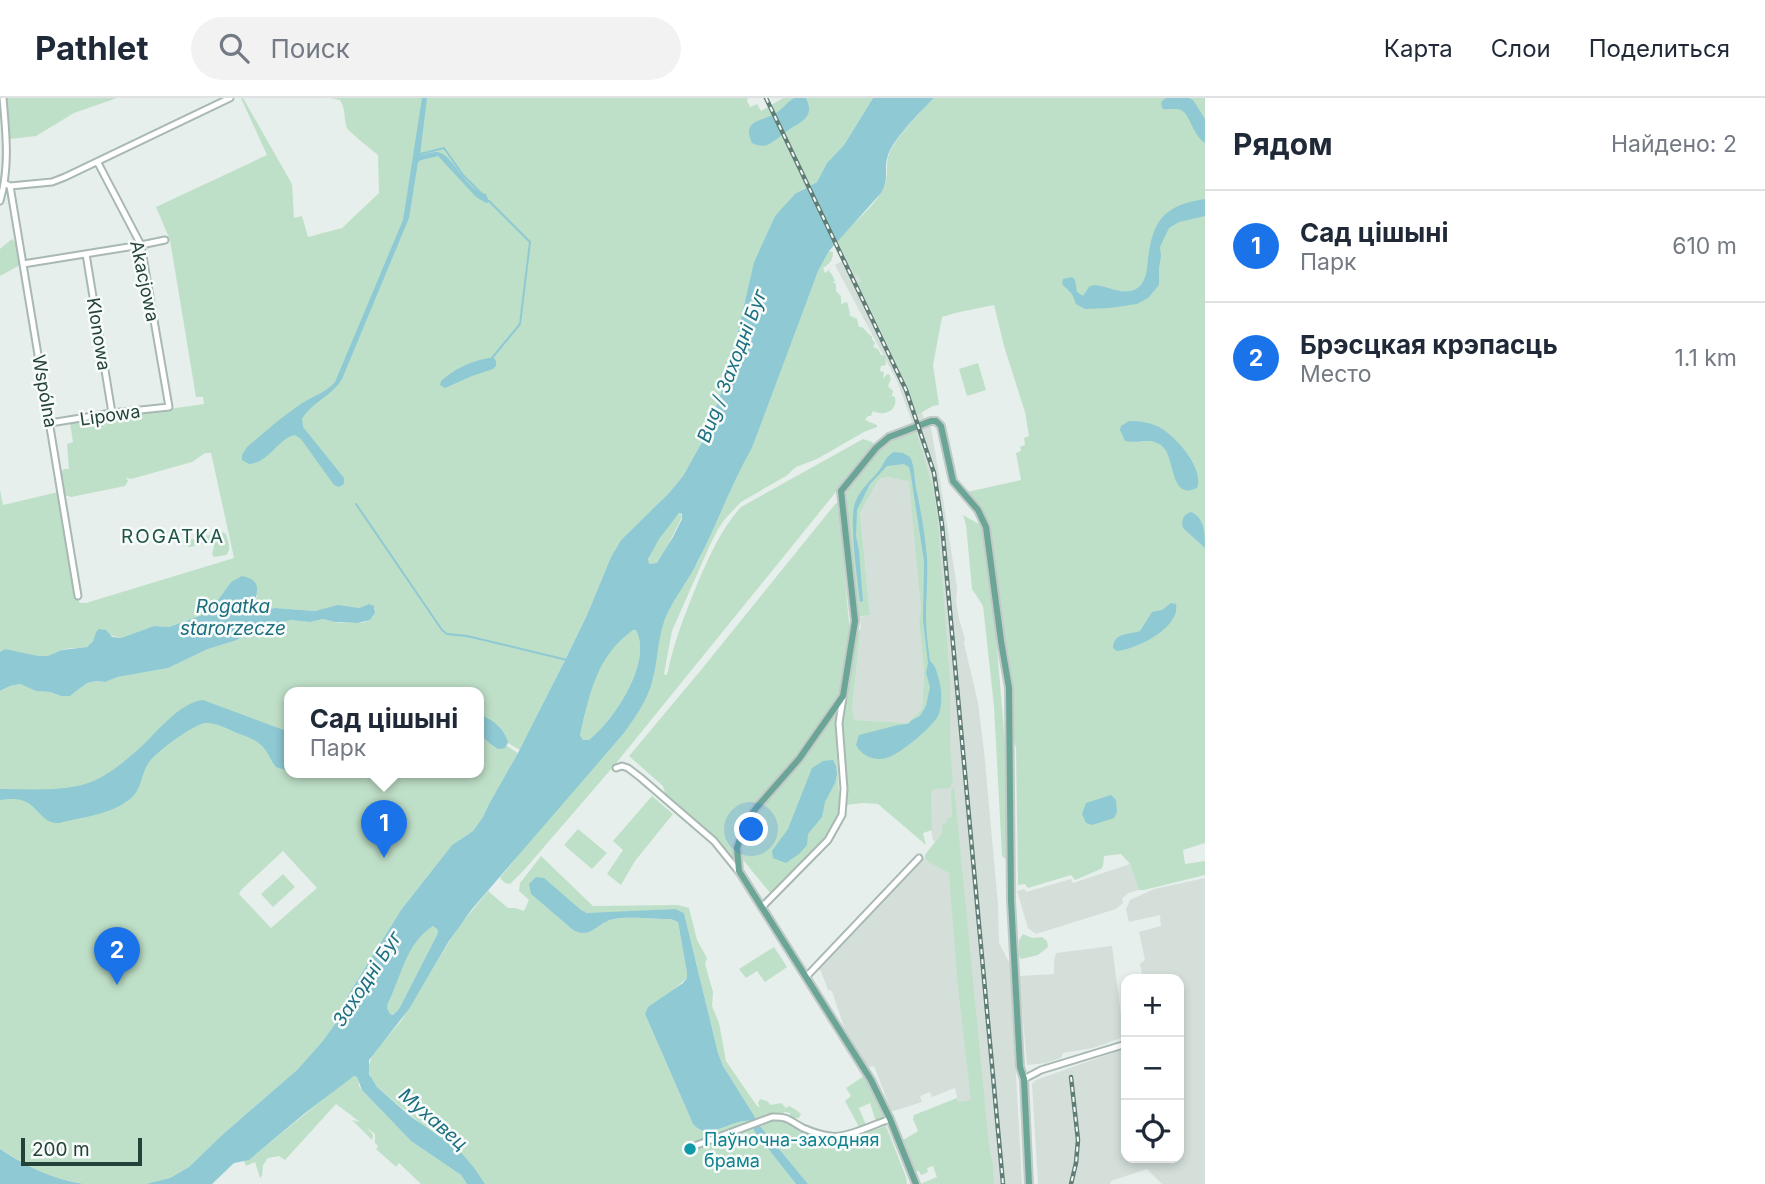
<!DOCTYPE html>
<html lang="ru">
<head>
<meta charset="utf-8">
<style>
  :root { --surface:#fff; --page:#f2f2f3; --text:#1f2937; --muted:#747a83; --line:#e0e1e3; --accent:#1a73e8 }
  body { margin:0; font-family:Inter,sans-serif; background:var(--page); color:var(--text) }
  .controls { position:absolute; right:21px; bottom:21px; display:grid; overflow:hidden; border-radius:14px; box-shadow:0 4px 10px #0003 }
  .controls button { width:63px; height:63px; display:grid; place-items:center; padding:0; border:0; border-bottom:2px solid var(--line); background:var(--surface); color:var(--text); font:35px sans-serif }
  .scale { position:absolute; left:21px; bottom:18px; width:121px; box-sizing:border-box; padding-left:7px; border:4px solid #24423a; border-top:0; font-size:19px; line-height:24px; white-space:nowrap; color:#24423a; -webkit-text-stroke:5px #f7fbf9; paint-order:stroke }
  .you { position:absolute; left:752px; top:732px; width:24px; height:24px; margin:-18px; border:5px solid #fff; border-radius:50%; background:#1a73e8; box-shadow:0 0 0 10px #1a73e833 }
  .badge { display:grid; place-items:center; width:46px; height:46px; border-radius:50%; background:var(--accent); color:#fff; font-size:23px; font-weight:700 }
  .pin { position:absolute; translate:-50% -58px; filter:drop-shadow(0 2px 4px #0008) }
  .pin::after { content:''; position:absolute; top:37px; width:24px; height:21px; background:inherit; clip-path:polygon(0 0,100% 0,50% 100%) }
  .popup { position:absolute; left:284px; top:589px; width:200px; height:91px; box-sizing:border-box; display:grid; place-content:center; border-radius:14px; background:var(--surface); filter:drop-shadow(0 2px 5px #0005); font-size:23px; white-space:nowrap; color:var(--muted) }
  .popup b { font-size:26px; color:var(--text) }
  .popup::after { content:''; position:absolute; left:50%; top:100%; margin-left:-14px; border:14px solid transparent; border-top-color:var(--surface) }
  .list { margin:0; padding:0; list-style:none }
  h2 { display:flex; justify-content:space-between; align-items:center; height:91px; margin:0; padding:0 28px; font-size:30px }
  h2 small { font-size:23px; font-weight:400; color:var(--muted) }
  .list li { display:grid; grid-template-columns:46px 1fr auto; gap:21px; align-items:center; box-sizing:border-box; height:112px; padding:0 28px; border-top:2px solid var(--line) }
  .list b { display:block; font-size:26px; white-space:nowrap }
  .list p { margin:0; font-size:23px; white-space:nowrap; color:var(--muted) }
  .list em { font-size:23px; font-style:normal; color:var(--muted) }
  .icon { flex:none; width:38px; height:38px; fill:none; stroke:currentColor; stroke-width:2; stroke-linecap:round; stroke-linejoin:round }
  .map { position:relative; flex:none; width:1205px; height:1086px; overflow:hidden }
  header { display:flex; align-items:center; gap:42px; box-sizing:border-box; height:98px; padding:0 35px; background:var(--surface); border-bottom:2px solid var(--line) }
  header strong { font-size:33px }
  nav { display:flex; gap:38px; margin-inline-start:auto; font-size:24px }
  .search { width:490px; height:63px; background:var(--page); display:flex; align-items:center; gap:18px; box-sizing:border-box; padding:0 24px; border-radius:38px; color:var(--muted); font-size:26px }
  main { display:flex }
  aside { flex:1; background:var(--surface) }
  .map>svg:first-child { display:block }
  .built { fill:#d4dfda }
  .green { fill:#bfe0c8; fill-rule:evenodd }
  .water { fill:#8ec9d4; fill-rule:evenodd }
  .lines { fill:none; stroke-linecap:round; stroke-linejoin:round }
  .stream { stroke:#8ec9d4; stroke-width:2 }
  .minor-casing { stroke:#a8b8b2; stroke-width:9 }
  .major-casing { stroke:#c2cac8; stroke-width:10 }
  .minor { stroke:#fff; stroke-width:5 }
  .major { stroke:#6aa596; stroke-width:6 }
  .rail-casing { stroke:#5f7d75; stroke-width:4.5 }
  .rail { stroke:#f7fbf9; stroke-width:2; stroke-dasharray:5; stroke-linecap:butt }
  .culture-dot { fill:#0f9aa8; stroke:#f7fbf9; stroke-width:2.5 }
  .labels { text-anchor:middle; dominant-baseline:central; stroke-width:5; stroke-linejoin:round; paint-order:stroke }
  .street-label { font-size:18px; fill:#24423a; stroke:#f7fbf9 }
  .culture-label { font-size:18px; fill:#0d838f; stroke:#f7fbf9; text-anchor:start }
  .water-label { font-size:19px; font-style:italic; fill:#1c6f80; stroke:#f7fbf9 }
  .neighbourhood-label { font-size:19px; letter-spacing:2px; fill:#1f5548; stroke:#f7fbf9 }
</style>
</head>
<body>
<header>
<strong>Pathlet</strong>
<div class="search"><svg class="icon" aria-label="search" viewBox="0 0 24 24"><circle cx="10" cy="10" r="6"/><path d="M15 15l6 6"/></svg>Поиск</div>
<nav><a>Карта</a><a>Слои</a><a>Поделиться</a></nav>
</header>
<main>
<div class="map">
<svg width="1205" height="1086" viewBox="0 0 1205 1086">
  <rect width="100%" height="100%" fill="#e6efeb"/>
  <path class="built" d="M852 158 905 272 924 320 912 324 897 283 835 167Z
    M928 328 931 330 939 377 957 489 956 504 959 521 965 541 964 545 978 605 984 653 998 806 999 845 1010 866 1022 1086H980L971 1003 958 1004 955 990 932 999 930 994 920 998 922 1004 894 1013 891 1012 874 968 868 969 845 932 832 893 828 892 821 873 817 871 919 760H925V757L935 744 933 742 925 698 945 672 926 399 911 333Z
    M886 379 909 382 912 395 921 512 919 522 924 574 922 611 908 625 853 622 852 611 861 530 860 519 870 517 860 415 879 381Z
    M1130 766 1139 792 1128 795 1122 801 1123 805 1116 811 1036 836 1028 830 1017 793 1025 791 1026 794 1071 781 1073 785Z
    M1205 780V1086H1162L1147 1071 1111 1083 1110 1086H1038L1032 986 1036 982 1126 950V1060H1179V881H1143L1140 866 1145 862 1139 834 1161 828 1160 817 1129 824 1126 811 1130 802 1154 791Z
    M1112 848 1124 939 1093 950 1063 955 1061 960 1046 965 1027 967 1019 878 1054 876V863L1056 855Z"/>
  <path class="green" d="M6 0H117L74 15 36 38 10 41Z
    M241 0H243L292 86 294 120 302 118 308 139 342 130 379 95 378 57C372 52 349 34 347 30 343 20 347 15 340 2L329 0H748L747 3 750 9 757 6 761 13 783 0H873L844 47 827 65 817 84 803 91 775 118 754 164 729 272 706 337 683 378 669 395 621 442 611 459 587 517 520 652 508 645 507 648 518 655 489 706 483 719 473 733 452 747 401 812 350 894 335 926 322 944 297 972 221 1038 189 1069 170 1080 146 1086H84L56 1080 41 1075 0 1051V593L10 588 20 586 36 593 50 594 61 598H70L87 585 96 583 105 584 118 579 168 570 208 551 234 543 250 536 266 533 279 525 291 522 310 524 323 521 339 525H362L370 522 375 515V510L369 506 359 510 338 508 315 513 275 510 257 513 253 508 257 498 231 484 215 506 202 517 169 529 154 528 121 540 96 534C91 555 81 548 65 551 60 552 55 556 50 558 36 562 18 554 5 551L0 554V392L3 407 58 394 76 500 80 505H86L234 460 211 355H205L192 364 131 381 126 380 128 383 125 388 71 399 65 397 60 375 64 371H69L67 346 73 344 70 325 204 306 203 299H196L170 142 156 109 267 57ZM290 594H478V674H290ZM283 753 317 790 271 830 239 796 241 792Z
    M934 0H1205V745L1183 752 1185 766 1205 763V777L1144 792H1139L1130 766 1121 756 1104 758 1103 768 1101 771 1075 782 1071 777 1028 790 1025 786 1018 787 1016 650 1013 638 1012 585 1005 551 989 427 984 416 967 394 1021 382 1016 355 1021 353 1020 349 1025 347 1024 340 1029 338 1025 314 1004 248 994 207 955 215 942 219 933 267 939 307 933 308 917 317 904 281 858 185 861 183 858 177 855 178 837 143C852 125 874 110 884 89 889 78 885 66 889 56 896 39 920 14 934 0Z
    M12 141 16 145 20 167 0 178V151Z
    M829 153 833 154C833 163 829 166 823 170L825 175 830 171 829 174 831 175 835 183 833 184 836 186V193L841 198V206L847 204 850 215 849 217 857 221 859 229H862L872 239V241L875 245 873 249 878 251 881 257 885 258 886 267 881 268 880 273 884 274 883 281 887 276 890 277V279L891 281 888 288 893 293 892 298 895 299C898 312 885 319 873 313L871 318H868L865 322 877 327V329L864 334 817 361 796 369 786 378 741 404 725 421 718 431 710 447 672 533 664 576 667 577C674 543 685 516 698 484 710 457 721 431 741 409L863 341 872 344 874 347 613 669 525 771 510 786 505 785 500 780 532 740 624 635 642 606 653 581 659 538 664 523 673 503 698 464 737 376 752 350 803 211 818 173Z
    M978 265 986 292 967 298 959 271Z
    M916 333 933 390 938 424 950 583V649L953 682 950 690 933 691 931 697 932 732 923 735 926 747 878 706 863 705 846 707V691L842 625 857 536 861 530 852 611 854 622 908 625 922 611 924 574 919 522 921 512 909 383 887 379 879 381 860 415 870 517 857 519 844 403 848 389 886 345 900 337Z
    M836 405 839 406 850 538 835 622 840 716 826 740 771 796 744 763 736 768 717 742 667 702 663 688 629 658 701 572Z
    M680 415 682 419 661 461 657 465 649 466 648 463C652 446 667 426 680 415Z
    M963 417 981 427 995 525 1005 646 1008 763 1002 758 994 608 983 508 972 491 966 427Z
    M222 434 226 436C228 443 232 451 226 457L214 459 212 456 214 448 212 444 190 449 184 447 185 443Z
    M633 532H636C653 564 614 622 589 642H583L580 637C590 594 595 559 633 532Z
    M954 687 989 1047 993 1067 994 1086H920L937 1079 933 1068 927 1070 928 1074 921 1077 919 1073 915 1074 903 1044V1042L918 1033 913 1021 914 1017 957 1000 958 1004 971 1002 958 890 949 775 929 764 925 760V757L942 735V727L947 724V720L952 719 951 693Z
    M652 698 673 716 635 763 621 787 607 776 623 752 613 743Z
    M578 731 607 755 592 771 564 747Z
    M541 758 593 808 678 807 689 810 697 842 707 860 705 866 713 894 712 908 719 925 726 963 757 1008 760 1009 758 1005 760 1001 767 1003 771 1007 781 1005 786 1010 789 1008 795 1011 801 1016 799 1020H793L790 1019V1015L785 1014 781 1016H772L756 1022 723 968 718 955 684 815 674 811 591 816 531 796 573 832C592 841 597 824 614 821 628 818 656 821 671 821L678 824 687 875V880L645 916 693 1026C708 1045 732 1020 750 1023L754 1027V1033L796 1086H485L475 1071 377 989 371 980 368 971 372 957 401 923 457 831 488 793 508 810H515L524 813 529 802 519 793 520 785Z
    M283 776 295 789 273 809 261 796Z
    M433 828 438 832 437 837 399 911 393 917 390 916 387 910 388 905C401 879 406 845 433 828Z
    M1023 836 1032 840 1042 839 1047 843 1048 849 1038 857 1021 861 1019 858V842Z
    M774 849 787 869 765 884 757 873 746 880 739 871Z
    M356 978 358 980 359 988 362 992 411 1043 461 1077 467 1086H421L399 1065 396 1069 376 1051 378 1048 375 1045V1036L367 1030 373 1037 372 1042 352 1022 360 1024 336 1006 285 1062 279 1058 268 1060 263 1067 262 1078 260 1080 255 1064 246 1068 244 1063 250 1061 350 979Z
    M864 978 874 995 884 1021 876 1024 870 1005 859 1010 866 1027 859 1029 845 1003 851 998 846 990Z
    M783 1020 798 1030 797 1031 837 1044 886 1028 906 1079 907 1086H808L761 1029C766 1022 774 1021 783 1020Z"/>
  <path class="water" d="M422 0H427L420 57C425 57 431 54 436 54 452 53 464 92 486 96L489 104 486 105 476 99 438 58 421 62 418 64 409 120 342 281C332 298 312 304 302 321L303 329 344 380V386L339 389 334 387 301 341 295 337C277 341 269 365 249 366L242 362V357L247 349C264 335 280 320 298 308 310 299 326 295 335 284L403 122Z
    M794 0H806C816 21 799 24 786 34 774 42 767 53 752 45 741 21 763 24 776 15 783 11 787 4 794 0Z
    M873 0H934C921 13 894 40 888 57 883 71 890 80 881 95L829 153 818 173 752 350C731 386 718 424 699 461 689 482 674 499 665 521 657 542 658 563 652 584 647 603 635 619 624 635L472 811 449 843 409 911 369 962V976L377 989 410 1018 459 1052 475 1071 485 1086H467L461 1077 411 1043 362 992 357 979 354 978 305 1015 249 1062 234 1065 212 1086H146L170 1080 189 1069 221 1038 297 972 322 944 335 926 350 894 401 812 452 747 473 733 483 719 489 706 518 655 565 562 587 517 611 459 621 442 669 395 683 378 706 337 729 272 754 164 775 118 795 96 817 84 827 65 844 47ZM679 415 682 416V421L673 439 657 465 649 466 648 461 659 441ZM633 532H636C653 564 614 622 589 642H583L580 637C590 595 596 559 633 532ZM433 828 438 832 437 837 399 911 393 917 390 916 387 910 388 905C401 880 406 845 433 828Z
    M1166 0H1189L1193 2 1205 21V45C1192 36 1190 16 1181 12 1176 10 1169 12 1163 11L1161 6 1162 3Z
    M1205 101V118L1179 124 1169 130 1160 149 1161 158 1159 170V187L1148 200 1137 206 1110 210 1085 211 1076 206 1072 196 1062 186 1063 181 1072 179 1075 182 1077 194 1083 198C1085 195 1087 192 1089 189 1100 181 1125 204 1141 187 1147 179 1147 170 1148 161 1153 121 1165 107 1205 101Z
    M489 260H494L496 263V268L493 271 472 278 445 290 440 287 441 283C454 271 471 263 489 260Z
    M1129 323C1139 323 1147 324 1157 328 1174 336 1205 370 1197 390 1170 403 1175 360 1163 349 1152 338 1138 346 1125 343L1120 332 1121 328Z
    M894 354 903 355 910 359C915 369 914 379 916 390 921 413 925 437 927 460 928 480 926 500 926 520 926 534 928 549 930 563 936 568 937 575 939 582 942 592 942 606 939 616 935 627 901 655 889 659 877 664 862 659 856 647L859 637 898 627 908 626 912 622 920 618 926 608 930 589 926 575 928 565 923 522 924 463 911 378 909 369 904 366 887 368 870 386 857 412 856 438 859 453 863 503 860 504 859 497C857 478 849 421 855 405 859 393 869 384 877 375 884 368 884 359 894 354Z
    M1191 414C1205 420 1205 436 1205 450L1183 430C1181 423 1183 416 1191 414Z
    M242 478C262 482 258 493 253 508L257 513 275 510 315 513 338 507 359 510 369 506 374 508 375 515 370 522 358 525 335 524 323 521 310 524 291 522 279 525 266 533 250 536 234 543 208 551 168 570 118 579 105 584 96 583 87 585 70 598H61L50 594 36 593 20 586 10 588 0 593V554L5 551 38 558H48L62 552 87 549 93 543 96 534 99 531 106 532 112 539 121 540 154 528 169 529 202 517 215 506 231 484Z
    M1171 505 1176 506C1181 529 1137 551 1117 553L1113 550C1114 534 1128 537 1140 533L1152 514 1162 512Z
    M203 602 289 634V673L276 669C270 662 268 653 261 647 255 641 245 638 237 635 228 631 217 625 206 625 195 625 156 654 149 664 141 675 142 692 130 701 110 717 82 719 59 725 42 726 39 709 24 703 17 700 8 701 0 702V691C25 691 68 694 91 684 109 677 125 663 140 650 156 635 180 604 203 602Z
    M478 616C492 621 504 630 508 644L505 650 498 651C482 640 478 636 478 616Z
    M833 662 836 668 837 676 835 685 825 704 822 719 808 736 807 747 799 756 786 765 773 760 772 753 788 731 812 670 823 663Z
    M1111 697 1116 702 1117 714 1114 720 1092 727 1086 725 1082 716 1086 705Z
    M536 779 544 780 581 812 587 815 675 811 684 815 718 955 723 968 761 1029 808 1086H796L754 1033V1027L750 1023C732 1020 708 1045 693 1026L645 916 648 909 683 885 687 880V875L678 824 671 821C656 821 628 818 614 821 597 824 591 842 573 832L531 796 529 786Z
    M0 1051C28 1069 51 1081 84 1086H0Z"/>
  <g class="lines">
    <path class="stream" d="M420 56 444 50 463 77 483 97
      M489 103 530 144 520 226 492 260
      M356 406 442 532 447 536 467 538 567 562"/>
    <defs>
      <path id="minor" d="M4 85 10 88 52 84 65 79 230 0
        M10 88 78 498
        M0 103C10 69 6 35 3 0
        M86 156 112 315
        M23 166 141 147 165 142
        M50 325 112 315 169 309 141 147 98 65
        M616 670 622 668 628 670 641 680 714 743 739 774
        M762 809 828 742 842 717 844 691 839 625 843 599
        M806 879 919 760
        M1024 981 1041 972 1126 946
        M697 1047 772 1019C788 1018 790 1023 803 1030 810 1033 822 1037 830 1038 845 1041 875 1026 890 1021"/>
      <path id="major" d="M916 1086 890 1021 871 982 739 773 737 750 745 725 757 709 799 661 843 598 855 523 841 393 876 350 889 339 931 323H936L941 328 953 383 978 412 986 429 1001 543 1009 590 1011 802 1020 969 1024 981 1029 1086"/>
    </defs>
    <use href="#minor" class="minor-casing"/>
    <use href="#major" class="major-casing"/>
    <use href="#minor" class="minor"/>
    <use href="#major" class="major"/>
    <defs>
      <path id="rail" d="M766 0 906 292 934 375 942 427 1003 1086
        M1071 979 1078 1042 1076 1065 1071 1086"/>
    </defs>
    <use href="#rail" class="rail-casing"/>
    <use href="#rail" class="rail"/>
  </g>
  <circle class="culture-dot" cx="690" cy="1051" r="7"/>
  <g class="labels">
    <g class="street-label">
      <text transform="translate(145 183) rotate(78)">Akacjowa</text>
      <text transform="translate(99 236) rotate(81)">Klonowa</text>
      <text transform="translate(45 293) rotate(80)">Wspólna</text>
      <text transform="translate(110 317) rotate(-8)">Lipowa</text>
    </g>
    <g class="culture-label">
      <text x="704" y="1041">Паўночна-заходняя<tspan x="704" dy="21">брама</tspan></text>
    </g>
    <g class="water-label">
      <text transform="translate(732 268) rotate(-69)">Bug / Заходні Буг</text>
      <text x="233" y="508">Rogatka<tspan x="233" dy="22">starorzecze</tspan></text>
      <text transform="translate(367 881) rotate(-57)">Заходні Буг</text>
      <text transform="translate(433 1021) rotate(41)">Мухавец</text>
    </g>
    <g class="neighbourhood-label">
      <text x="173" y="438">ROGATKA</text>
    </g>
  </g>
</svg>
<div class="controls">
<button>+</button>
<button>−</button>
<button><svg class="icon" aria-label="locate" viewBox="0 0 24 24"><circle cx="12" cy="12" r="6"/><path d="M12 2v4M12 18v4M2 12h4M18 12h4"/></svg></button>
</div>
<div class="scale">200 m</div>
<div class="you"></div>
<div class="pin badge" style="left:384px;top:760px">1</div>
<div class="popup"><b>Сад цішыні</b>Парк</div>
<div class="pin badge" style="left:117px;top:887px">2</div>
</div>
<aside>
<h2>Рядом<small>Найдено: 2</small></h2>
<ul class="list">
<li><span class="badge">1</span><div><b>Сад цішыні</b><p>Парк</p></div><em>610 m</em></li>
<li><span class="badge">2</span><div><b>Брэсцкая крэпасць</b><p>Место</p></div><em>1.1 km</em></li>
</ul>
</aside>
</main>
</body>
</html>
